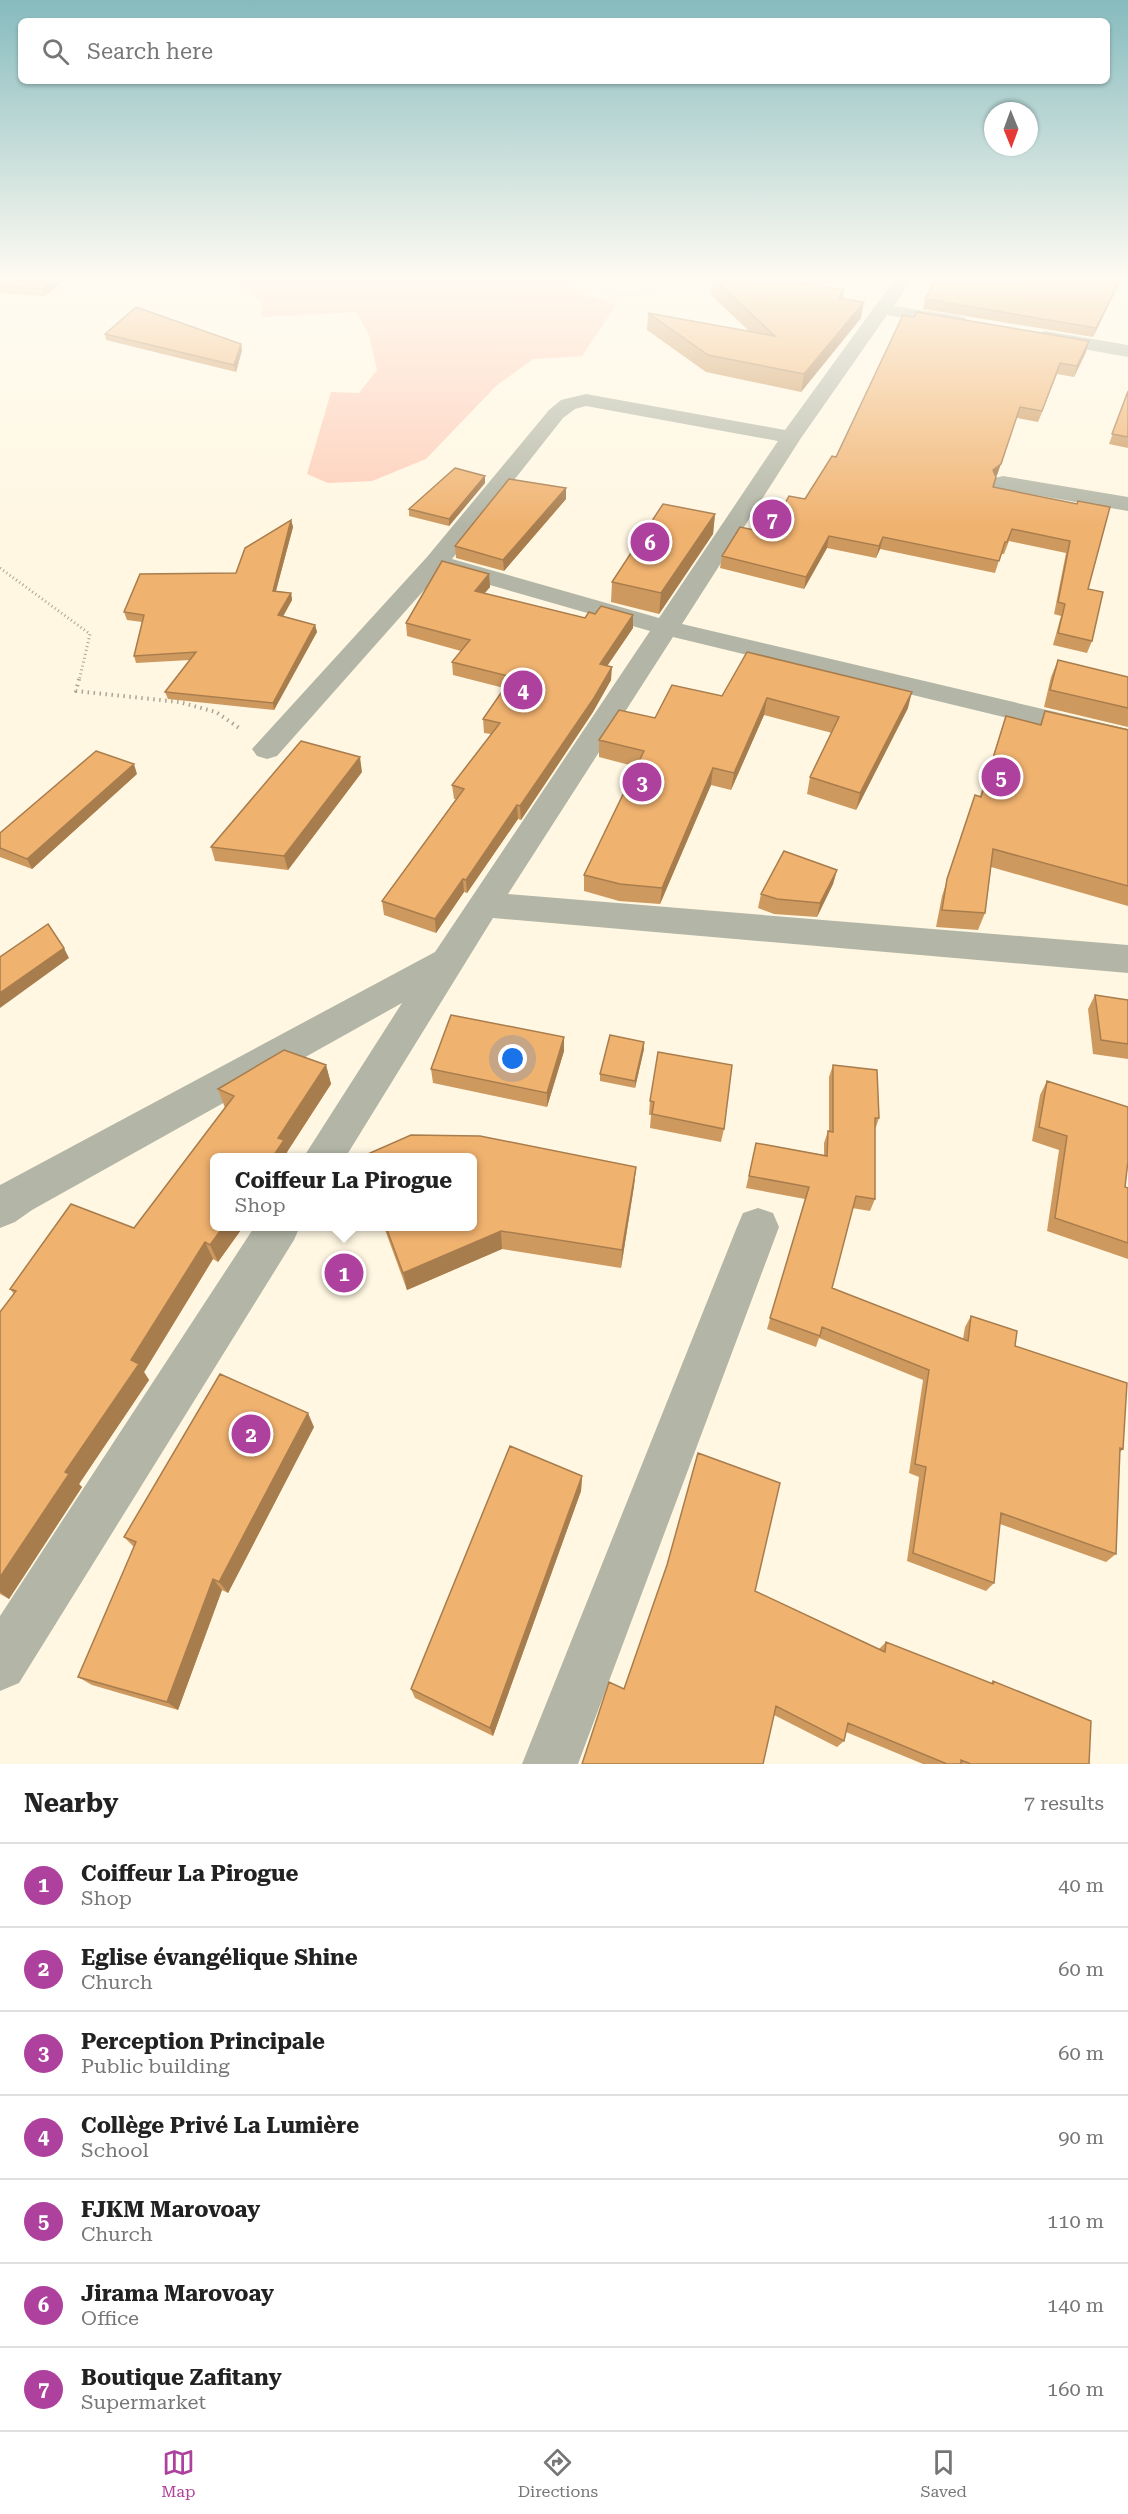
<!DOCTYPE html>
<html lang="en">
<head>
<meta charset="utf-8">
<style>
  :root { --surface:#fff; --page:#f6f6f6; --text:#222; --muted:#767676; --line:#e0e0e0; --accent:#ae409e }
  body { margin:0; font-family:"Roboto Serif",serif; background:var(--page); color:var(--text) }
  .compass { position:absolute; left:984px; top:102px; width:54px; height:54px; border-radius:50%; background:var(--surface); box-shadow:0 2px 4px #0004; rotate:179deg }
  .you { position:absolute; left:513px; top:1059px; width:21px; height:21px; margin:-15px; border:4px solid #fff; border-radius:50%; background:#1a73e8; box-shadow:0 0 0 9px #1a73e833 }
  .badge { display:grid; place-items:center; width:39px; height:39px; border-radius:50%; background:var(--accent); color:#fff; font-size:20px; font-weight:700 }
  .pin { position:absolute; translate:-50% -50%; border:3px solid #fff; box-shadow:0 2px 6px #0006 }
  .popup { position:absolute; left:210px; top:1153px; width:267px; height:78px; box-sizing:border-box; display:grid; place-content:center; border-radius:9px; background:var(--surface); filter:drop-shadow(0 2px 4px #0005); font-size:20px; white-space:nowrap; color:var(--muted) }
  .popup b { font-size:22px; color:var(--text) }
  .popup::after { content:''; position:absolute; left:50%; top:100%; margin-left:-12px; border:12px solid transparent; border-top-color:var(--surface) }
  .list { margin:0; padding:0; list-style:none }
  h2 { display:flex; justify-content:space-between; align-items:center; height:78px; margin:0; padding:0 24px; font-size:26px }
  h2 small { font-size:20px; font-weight:400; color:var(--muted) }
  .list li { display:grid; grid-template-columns:39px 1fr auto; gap:18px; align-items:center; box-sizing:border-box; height:84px; padding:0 24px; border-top:2px solid var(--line) }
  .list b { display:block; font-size:22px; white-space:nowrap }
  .list p { margin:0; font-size:20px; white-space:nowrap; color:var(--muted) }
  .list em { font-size:20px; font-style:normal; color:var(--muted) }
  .icon { flex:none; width:33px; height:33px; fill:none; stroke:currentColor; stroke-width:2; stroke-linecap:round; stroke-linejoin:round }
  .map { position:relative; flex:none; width:1128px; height:1764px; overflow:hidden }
  .search { position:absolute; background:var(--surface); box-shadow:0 2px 4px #0004; left:18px; right:18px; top:18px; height:66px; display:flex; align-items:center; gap:15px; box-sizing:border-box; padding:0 21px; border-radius:9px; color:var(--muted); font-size:22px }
  .sheet { height:666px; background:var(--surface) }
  nav { display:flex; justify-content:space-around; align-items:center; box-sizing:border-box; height:84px; border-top:2px solid var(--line); background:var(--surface); font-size:16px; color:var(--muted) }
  nav a { display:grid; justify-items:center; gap:3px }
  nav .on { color:var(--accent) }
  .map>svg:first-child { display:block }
  .green { fill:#fecdb8 }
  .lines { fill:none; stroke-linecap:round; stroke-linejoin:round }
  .path-far2 { stroke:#aca593; stroke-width:2; stroke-dasharray:1 3; stroke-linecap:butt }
  .path-far1 { stroke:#aca593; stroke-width:3; stroke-dasharray:1 3; stroke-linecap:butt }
  .path { stroke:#aca593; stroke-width:4; stroke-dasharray:1.5 4.5; stroke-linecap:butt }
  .minor { fill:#b3b6a6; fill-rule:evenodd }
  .wall { fill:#ce995f }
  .shaded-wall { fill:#a87d4e }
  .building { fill:#f0b26f; stroke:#a87d4e; stroke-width:1.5 }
</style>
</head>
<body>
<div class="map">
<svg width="1128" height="1764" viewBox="0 0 1128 1764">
  <rect width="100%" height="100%" fill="#fff7e2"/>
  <path class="green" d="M231 280H567L579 292 616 305 582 356 533 359 496 386 426 459 372 481 328 483 307 474 331 392 359 393 377 370 369 335 356 312 262 317V303L240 283Z"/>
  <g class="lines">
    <path class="path-far2" d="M585 280C618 301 643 298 676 280"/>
    <path class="path-far1" d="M0 568 90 634 79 681"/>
    <path class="path" d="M79 679 76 691 179 702 216 712 242 730"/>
    <path class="minor" d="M894 280H911L894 306 959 316 966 318 968 322 966 326 959 328 887 315 801 438 682 624 1128 729V747L673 637 508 894 1128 945V973L493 918 345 1158H303L402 1003 32 1210 15 1222 0 1228V1185L2 1184 435 952 650 631 441 571 277 756 267 759 257 756 252 749 427 557 549 410 561 400 586 394 785 430ZM586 406 778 441 659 618 452 559 563 418 575 409Z
      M1045 331 1128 345V357L1038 341 1036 337 1038 333Z
      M1003 476 1128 497V511L995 488 992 483 995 478Z
      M758 1208 773 1213 779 1227 578 1764H522L737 1227 743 1213Z
      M255 1226H300L294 1240 19 1683 0 1691V1616Z"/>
  </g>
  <path class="wall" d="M0 280H65L45 296 0 293Z
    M713 280H787L844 290 843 298 861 318 801 392 706 372 647 330 648 313 750 332 711 295Z
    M936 280H1121L1093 337 923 309 925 299Z
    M105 334 242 350 236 372 106 340Z
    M1086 352 1074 377 1057 374 1038 422 1017 418 997 475 996 476 993 487 1077 504 1088 589 1092 641 1087 653 1053 645 1061 616 1054 614 1066 553 1009 541 1004 554H1001L995 573 880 549 876 558 827 548 804 589 720 568 722 556 769 533 805 499 836 457Z
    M1128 391V448L1109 444Z
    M485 483 449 526 409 516V509Z
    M566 499 504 571 456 558 455 546Z
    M715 514 713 534 659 614 611 602 612 582Z
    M291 520 293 527 276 591 291 593 292 600 283 617 315 625 317 632 274 710 168 699 165 692 190 660 136 663 134 656 142 622 127 620 124 612 236 573Z
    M489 574 490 587 484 594 585 618 633 628 607 666 611 680 593 712 521 820 518 819 467 893 464 892 436 933 384 915 382 901 456 799H454L452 785 491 734 484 733 483 719 504 688 453 675 452 662 461 651 407 636 406 623Z
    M747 652 908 708 856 810 807 794 810 777 832 733 764 715 731 790 711 785 660 904 619 901 584 891V875L637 767 599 757V740L655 718 722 696Z
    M1058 660 1128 677V727L1044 707 1051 677Z
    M1045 711 1128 729V906L991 867 985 913 978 930 936 927 942 896 975 795 980 796 1006 716 1040 724Z
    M362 772 288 870 215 861 211 847Z
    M137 774 32 869 0 857V833Z
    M837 870 833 884 817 917 774 914 758 908 761 894Z
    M1095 995 1128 1000V1059L1093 1054 1088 1009Z
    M644 1042V1049L635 1088 600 1081V1074Z
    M564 1051 547 1107 433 1083 431 1069Z
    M658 1052 724 1129 721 1142 650 1128 651 1115H649L650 1101Z
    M326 1065 331 1084 287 1152 215 1227H243L218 1262 213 1259 144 1372 149 1380 79 1484 82 1487 9 1599 0 1594V1312L14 1294 10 1289 134 1228 225 1108 218 1089Z
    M833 1065 879 1118 875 1130V1199L870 1211 852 1208 832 1288 963 1339 965 1327 971 1316 1015 1346 1123 1449 1120 1452 1116 1554 1106 1562 1000 1524 994 1583 986 1591 907 1561 919 1477 909 1473 923 1380 819 1338 816 1347 767 1329 805 1199 746 1188 756 1143 824 1155V1143L828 1131H829V1077Z
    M1047 1081 1125 1187 1128 1188V1259L1047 1231 1059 1150 1032 1141 1040 1095Z
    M636 1167 634 1186 621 1268 502 1249 407 1290 384 1227H473Z
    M314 1427 228 1593 222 1590 178 1710 92 1685 78 1677 134 1547 124 1537Z
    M582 1476 581 1491 493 1736 415 1698 411 1689Z
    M755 1591 879 1649 886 1642 991 1683 993 1681 1089 1764H923L846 1732 844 1741 837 1747 774 1715 624 1689Z"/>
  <path class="shaded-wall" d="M54 280H65L45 296 43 289Z
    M1120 280H1121L1093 337 1096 328Z
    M864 302 861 318 801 392 804 374Z
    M1089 341 1086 352 1074 377 1077 366Z
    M241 344 242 350 236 372 234 365Z
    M1060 363 1057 374 1038 422 1042 411Z
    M1020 407 997 475 990 482 993 470Z
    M485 476V483L449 526V519Z
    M566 488V499L504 571 503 560Z
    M715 514 713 534 659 614 661 593Z
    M291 520 293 527 274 598 273 591Z
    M829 536 827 548 804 589 806 577Z
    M883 537 880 549 876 558 879 546Z
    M489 574 490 587 475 604V591Z
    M291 593 292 600 279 623 278 615Z
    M633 615V628L599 678 600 664Z
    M315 625 317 632 274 710 273 703Z
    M612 667 611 680 593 712 521 820 520 806Z
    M912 692 908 708 856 810 860 793Z
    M767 698 764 715 731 790 734 773Z
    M360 757 362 772 288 870 284 856Z
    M134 764 137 774 32 869 27 859Z
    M713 768 711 785 660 904 662 888Z
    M517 805 518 819 467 893 466 880Z
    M837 870 833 884 817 917 820 903Z
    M463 879 464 892 436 933 435 919Z
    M64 948 69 958 0 1008V993Z
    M564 1037V1051L547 1107V1093Z
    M644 1042V1049L635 1088V1081Z
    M326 1065 331 1084 287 1152 289 1158H272L278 1138Z
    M636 1167 634 1186 621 1268 622 1250Z
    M223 1227H243L218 1262 210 1245Z
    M501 1231 502 1249 407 1290 403 1273Z
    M205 1242 213 1259 144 1372 149 1380 79 1484 82 1487 9 1599 0 1592V1577L65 1472 131 1360Z
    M308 1413 314 1427 228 1593 219 1582Z
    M582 1476 581 1491 493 1736 490 1728Z
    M213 1579 222 1590 178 1710 167 1702Z"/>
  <path class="building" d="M0 280H54L43 289 0 286Z
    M715 280H787L844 290 839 298 864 302 804 374 708 355 648 313 775 336Z
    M936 280H1120L1096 328 925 299Z
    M136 307 241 344 234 365 105 334Z
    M917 312 1089 341 1077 366 1060 363 1042 411 1020 407 1001 464 993 470 996 477 993 487 1077 504 1078 501 1110 507 1088 589 1103 592 1092 641 1058 633 1065 604 1058 602 1070 541 1012 529 1007 542H1005L999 561 883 537 879 546 829 536 806 577 722 556 740 527 769 533 789 496 805 499 832 456 836 457 903 315 914 317Z
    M1128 391V437L1112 434Z
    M455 468 485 476 449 519 409 509Z
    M509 479 566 488 503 560 455 546Z
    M663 504 715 514 661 593 612 582Z
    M291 520 273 591 291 593 278 615 315 625 273 703 165 692 196 652 134 656 144 615 124 612 140 574 236 573 245 548Z
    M442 561 489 574 475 591 585 618 589 612 595 614 601 606 633 615 600 664 612 667 594 698 520 806 517 805 466 880 463 879 435 919 382 901 464 789 452 785 500 723 483 719 512 677 452 662 470 640 406 623Z
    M747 652 912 692 860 793 810 777 839 717 767 698 734 773 713 768 662 888 620 884 584 875 644 751 599 740 619 710 655 718 672 685 722 696Z
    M1058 660 1128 677V708L1050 690Z
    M1045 711 1128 730V886L993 849 985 913 942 910 947 879 975 795 981 797 1006 716 1041 725Z
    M301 741 360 757 284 856 211 847Z
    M96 751 134 764 27 859 0 848V833Z
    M784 851 837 870 820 903 777 899 761 894Z
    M48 924 64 948 0 993V957Z
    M1095 995 1128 1000V1044L1101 1040Z
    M451 1015 564 1037 547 1093 431 1069Z
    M610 1035 644 1042 635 1081 600 1074Z
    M284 1050 326 1065 278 1138 284 1140 272 1158H215V1227H223L210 1245 205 1242 131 1360 139 1364 65 1472 69 1474 0 1577V1312L16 1291 10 1289 71 1204 134 1228 234 1096 218 1089Z
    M658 1052 732 1065 724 1129 652 1114 654 1102 650 1101Z
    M833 1065 877 1070 879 1118H875V1199L856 1196 832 1288 968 1341 971 1316 1017 1331 1015 1346 1127 1383 1123 1449 1120 1448 1116 1554 1001 1513 994 1583 913 1553 926 1467 915 1464 929 1370 822 1327 820 1336 770 1318 809 1187 749 1176 756 1143 827 1156 828 1131 833 1132Z
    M1047 1081 1128 1107V1161L1125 1187 1128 1188V1243L1055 1218 1067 1136 1039 1127Z
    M411 1135 480 1136 636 1167 622 1250 501 1231 403 1273 386 1227H473V1158H361V1157Z
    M220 1374 308 1413 219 1582 213 1579 167 1702 78 1677 136 1542 124 1537Z
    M510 1446 582 1476 490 1728 411 1689Z
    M698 1453 780 1483 755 1591 885 1652 886 1642 993 1684V1681L1091 1721 1089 1764H971L961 1760V1764H947L848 1723 844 1741 776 1706 763 1764H582L609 1682 624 1689 667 1565Z"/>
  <linearGradient id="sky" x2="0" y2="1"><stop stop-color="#86bbbe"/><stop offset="0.53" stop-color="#fffbf2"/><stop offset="1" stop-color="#fffbf2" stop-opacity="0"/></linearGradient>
  <rect width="1128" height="527" fill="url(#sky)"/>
</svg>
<svg class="compass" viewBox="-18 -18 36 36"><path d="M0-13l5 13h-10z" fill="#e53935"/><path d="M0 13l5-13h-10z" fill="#767676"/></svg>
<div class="you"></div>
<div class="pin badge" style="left:344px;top:1273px">1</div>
<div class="popup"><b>Coiffeur La Pirogue</b>Shop</div>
<div class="pin badge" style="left:251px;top:1434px">2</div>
<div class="pin badge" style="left:642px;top:782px">3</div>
<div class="pin badge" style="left:523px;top:690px">4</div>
<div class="pin badge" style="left:1001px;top:777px">5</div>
<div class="pin badge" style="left:650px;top:542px">6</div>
<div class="pin badge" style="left:772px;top:519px">7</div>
<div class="search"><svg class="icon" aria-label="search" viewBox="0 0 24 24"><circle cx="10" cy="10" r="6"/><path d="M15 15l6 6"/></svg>Search here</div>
</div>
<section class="sheet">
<h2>Nearby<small>7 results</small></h2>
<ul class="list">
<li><span class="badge">1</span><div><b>Coiffeur La Pirogue</b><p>Shop</p></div><em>40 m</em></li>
<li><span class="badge">2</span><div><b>Eglise évangélique Shine</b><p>Church</p></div><em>60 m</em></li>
<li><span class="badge">3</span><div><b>Perception Principale</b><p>Public building</p></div><em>60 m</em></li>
<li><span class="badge">4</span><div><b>Collège Privé La Lumière</b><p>School</p></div><em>90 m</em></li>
<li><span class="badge">5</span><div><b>FJKM Marovoay</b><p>Church</p></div><em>110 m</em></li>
<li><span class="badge">6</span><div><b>Jirama Marovoay</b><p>Office</p></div><em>140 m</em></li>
<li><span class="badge">7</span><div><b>Boutique Zafitany</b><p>Supermarket</p></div><em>160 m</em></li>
</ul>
</section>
<nav>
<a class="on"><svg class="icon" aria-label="map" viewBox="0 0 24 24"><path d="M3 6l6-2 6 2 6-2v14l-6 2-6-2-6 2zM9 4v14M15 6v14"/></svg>Map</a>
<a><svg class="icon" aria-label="directions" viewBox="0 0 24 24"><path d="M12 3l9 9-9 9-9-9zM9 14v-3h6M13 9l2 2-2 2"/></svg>Directions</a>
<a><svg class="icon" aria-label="saved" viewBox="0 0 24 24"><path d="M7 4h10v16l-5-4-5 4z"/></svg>Saved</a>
</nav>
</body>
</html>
